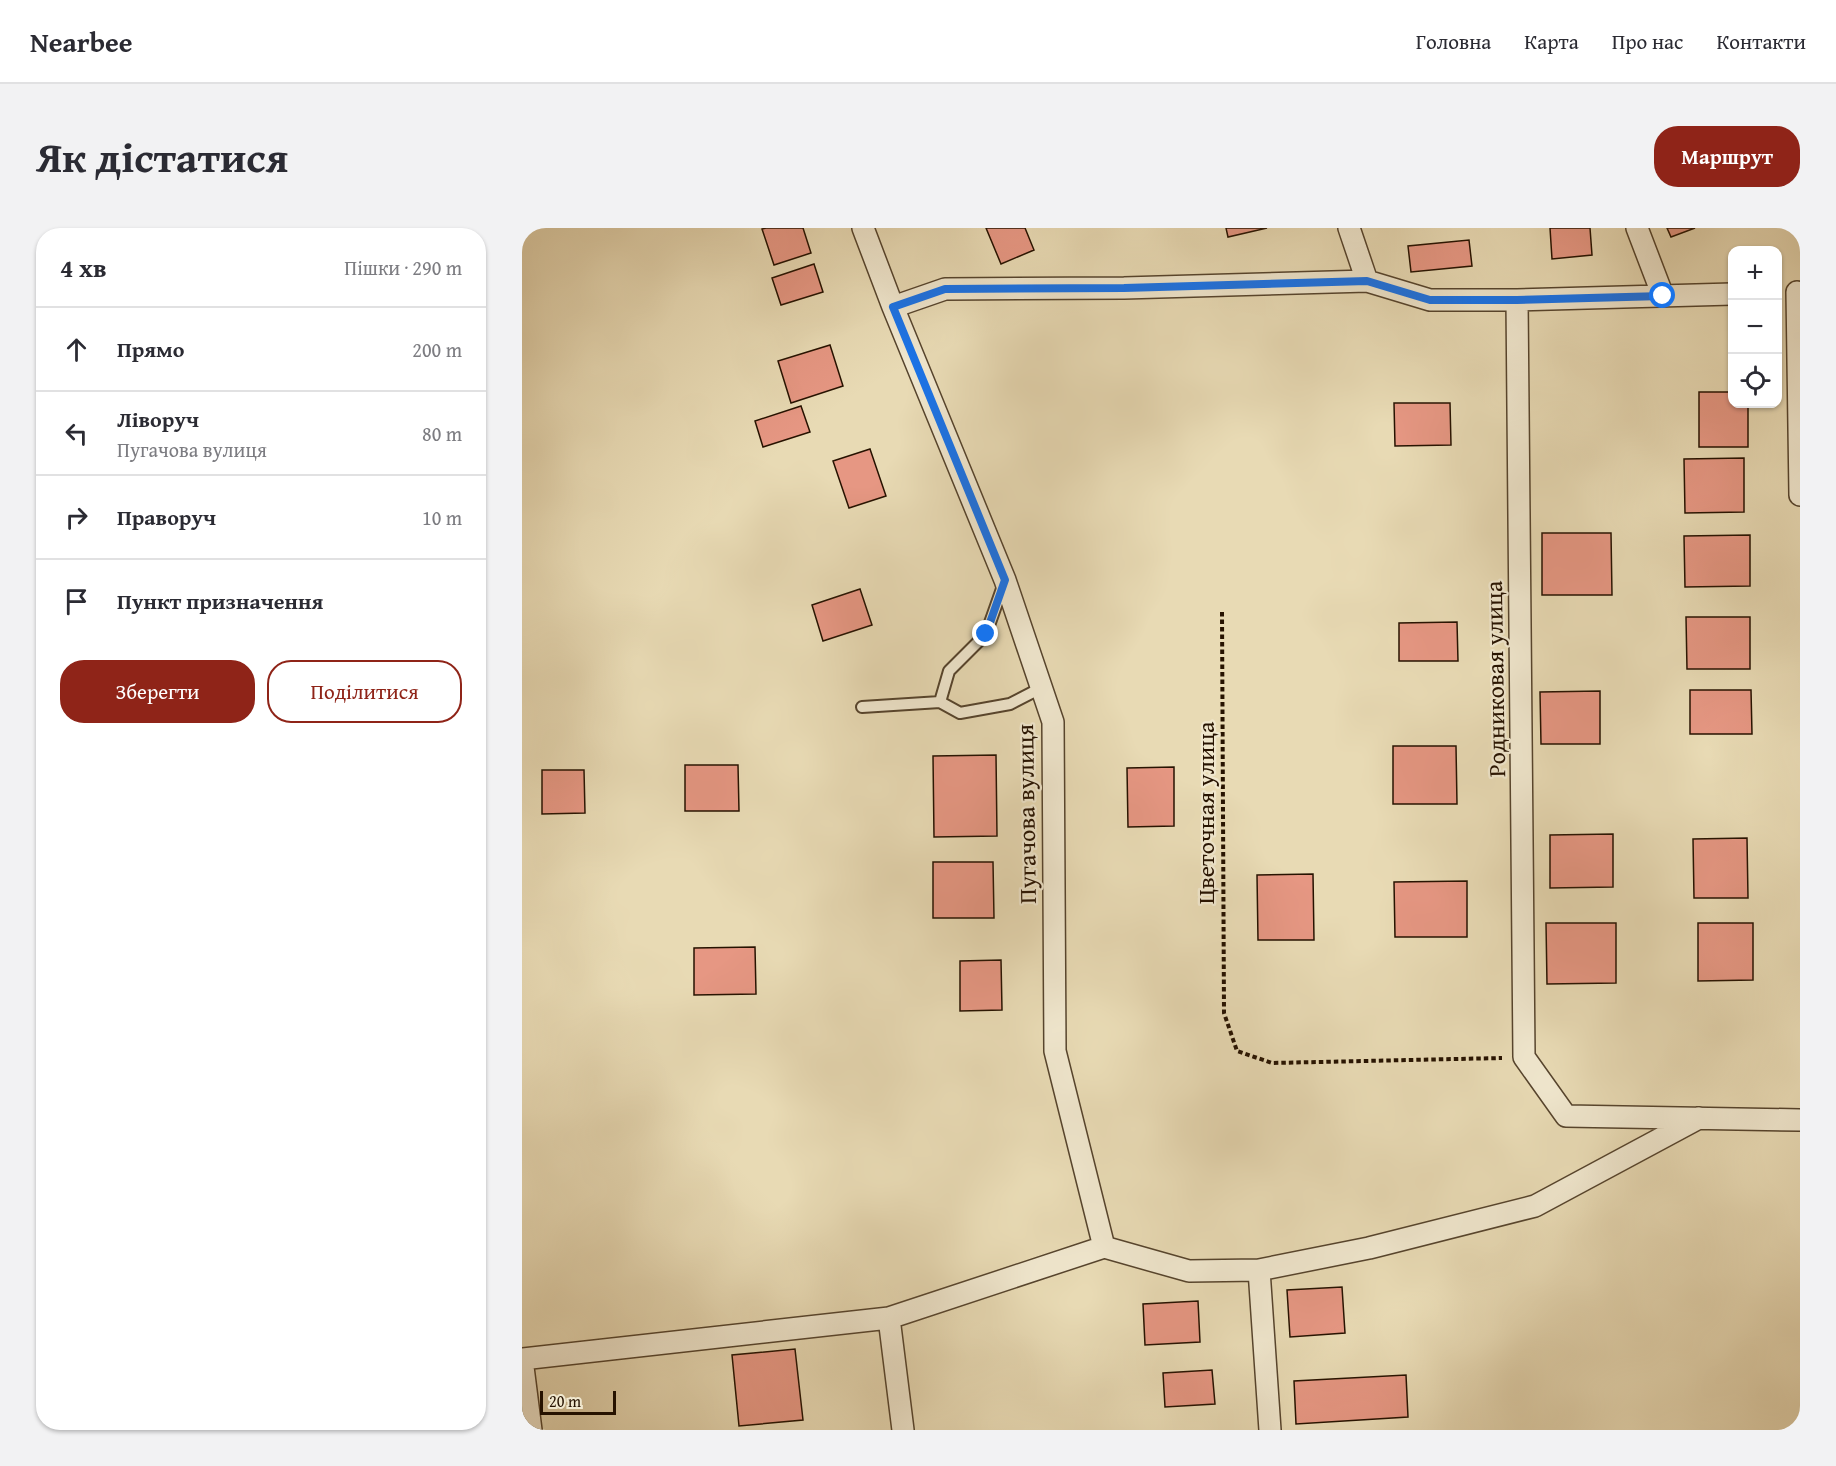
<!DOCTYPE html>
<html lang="uk">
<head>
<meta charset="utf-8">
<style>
  :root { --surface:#fff; --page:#f2f2f3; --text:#2b2b33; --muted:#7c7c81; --line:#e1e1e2; --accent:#8f2418 }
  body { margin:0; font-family:"Gentium Book Plus",serif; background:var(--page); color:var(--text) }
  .controls { position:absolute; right:18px; top:18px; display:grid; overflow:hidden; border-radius:12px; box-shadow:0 2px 4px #0004 }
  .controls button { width:54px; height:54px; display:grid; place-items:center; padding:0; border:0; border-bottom:2px solid var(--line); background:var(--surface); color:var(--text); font:30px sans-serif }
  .scale { position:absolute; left:18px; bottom:15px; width:76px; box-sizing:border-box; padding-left:6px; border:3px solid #261200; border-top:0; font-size:16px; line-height:21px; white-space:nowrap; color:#261200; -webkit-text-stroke:4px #f0e7ce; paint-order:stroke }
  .stop { position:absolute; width:18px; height:18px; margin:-14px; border:4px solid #1a73e8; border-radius:50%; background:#fff }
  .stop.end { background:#1a73e8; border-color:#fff; box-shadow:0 2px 6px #0008 }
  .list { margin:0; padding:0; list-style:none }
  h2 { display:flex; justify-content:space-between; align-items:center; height:78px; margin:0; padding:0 24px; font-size:26px }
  h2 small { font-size:20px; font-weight:400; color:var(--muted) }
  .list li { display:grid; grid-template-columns:39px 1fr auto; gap:18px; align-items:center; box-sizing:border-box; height:84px; padding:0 24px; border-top:2px solid var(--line) }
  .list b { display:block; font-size:22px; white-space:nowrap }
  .list p { margin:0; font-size:20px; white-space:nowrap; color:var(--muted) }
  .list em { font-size:20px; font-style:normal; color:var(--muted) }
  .actions { display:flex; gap:12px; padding:18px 24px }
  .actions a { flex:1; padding:14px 0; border:2px solid var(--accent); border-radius:24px; text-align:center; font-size:21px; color:var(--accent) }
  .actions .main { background:var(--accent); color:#fff }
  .icon { flex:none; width:33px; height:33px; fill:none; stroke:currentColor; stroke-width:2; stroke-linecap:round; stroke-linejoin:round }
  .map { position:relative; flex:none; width:1278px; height:1202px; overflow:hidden; border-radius:24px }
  header { display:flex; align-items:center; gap:36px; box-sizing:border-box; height:84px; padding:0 30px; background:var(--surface); border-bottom:2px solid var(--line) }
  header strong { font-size:28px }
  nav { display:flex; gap:33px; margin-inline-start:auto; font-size:21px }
  .intro { display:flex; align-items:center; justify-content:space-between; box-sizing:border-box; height:144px; padding:0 36px }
  h1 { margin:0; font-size:42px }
  .button { padding:15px 27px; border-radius:24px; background:var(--accent); color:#fff; font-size:21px; font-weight:700 }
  main { display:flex; gap:36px; padding:0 36px }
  aside { flex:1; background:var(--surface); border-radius:24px; box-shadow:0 2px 4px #0004 }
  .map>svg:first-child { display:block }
  .building { fill:#e69783; stroke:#261200; stroke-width:1.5 }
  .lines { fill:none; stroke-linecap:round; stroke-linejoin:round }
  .lane-casing { stroke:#56442d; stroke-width:14 }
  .street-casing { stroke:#56442d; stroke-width:24 }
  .path { stroke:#261200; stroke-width:4; stroke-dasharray:4.5 3; stroke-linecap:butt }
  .lane { stroke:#f0e7ce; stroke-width:10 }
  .street { stroke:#f0e7ce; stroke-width:21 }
  .route { stroke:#1a73e8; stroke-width:8 }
  .labels { text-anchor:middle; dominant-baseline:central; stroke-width:4.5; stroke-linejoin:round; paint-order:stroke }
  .street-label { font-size:24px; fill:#261200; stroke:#f0e7ce }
</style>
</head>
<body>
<header>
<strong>Nearbee</strong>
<nav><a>Головна</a><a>Карта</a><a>Про нас</a><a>Контакти</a></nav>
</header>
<div class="intro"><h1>Як дістатися</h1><a class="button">Маршрут</a></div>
<main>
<aside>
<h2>4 хв<small>Пішки · 290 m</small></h2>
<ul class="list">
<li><svg class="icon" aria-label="ahead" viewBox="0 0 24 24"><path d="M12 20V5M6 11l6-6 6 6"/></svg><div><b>Прямо</b></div><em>200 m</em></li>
<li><svg class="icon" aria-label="left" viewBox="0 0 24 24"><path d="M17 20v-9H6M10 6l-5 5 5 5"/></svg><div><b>Ліворуч</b><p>Пугачова вулиця</p></div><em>80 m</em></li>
<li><svg class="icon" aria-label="right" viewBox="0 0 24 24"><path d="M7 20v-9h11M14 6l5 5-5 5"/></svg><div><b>Праворуч</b></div><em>10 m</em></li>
<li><svg class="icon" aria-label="arrive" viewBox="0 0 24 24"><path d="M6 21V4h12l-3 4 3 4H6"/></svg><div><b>Пункт призначення</b></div></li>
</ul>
<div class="actions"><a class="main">Зберегти</a><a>Поділитися</a></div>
</aside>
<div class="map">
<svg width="1278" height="1202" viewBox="0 0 1278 1202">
  <rect width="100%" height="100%" fill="#e8dab4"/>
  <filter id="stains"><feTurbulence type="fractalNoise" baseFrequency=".00333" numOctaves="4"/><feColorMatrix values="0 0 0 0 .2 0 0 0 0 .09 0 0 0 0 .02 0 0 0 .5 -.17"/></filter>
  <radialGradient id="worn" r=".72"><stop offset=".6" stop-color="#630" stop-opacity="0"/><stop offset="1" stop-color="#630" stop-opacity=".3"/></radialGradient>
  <path class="building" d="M244 0H281L289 25 252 37 240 1Z
    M464 0H503L512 22 479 36Z
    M704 0H745L706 9Z
    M1028 0H1068L1070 27 1030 31Z
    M1145 0H1173L1149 9Z
    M947 12 950 38 889 44 886 18Z
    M292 36 301 64 259 77 250 50Z
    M308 117 321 158 269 175 256 133Z
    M1177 164H1210V176H1226V219H1177Z
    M872 175H928L929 217 873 218Z
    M279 178 288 204 241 219 233 193Z
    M348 221 364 268 327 280 311 233Z
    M1222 230V284L1163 285 1162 231Z
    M1020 305H1089L1090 367H1020Z
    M1228 307V358L1163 359 1162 308Z
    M338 361 350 397 301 413 290 377Z
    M1164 389H1228V441H1165Z
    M935 394 936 433H877V395Z
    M1168 462H1229L1230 506H1168Z
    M1078 463V516H1019L1018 464Z
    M871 518H934L935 576H871Z
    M474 527 475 608 412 609 411 528Z
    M163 537H216L217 583H163Z
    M652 539V598L606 599 605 540Z
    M20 542H62L63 585 20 586Z
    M1091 606V659L1028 660V607Z
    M1225 610 1226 670H1172L1171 611Z
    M411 634H471L472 690H411Z
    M791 646 792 712H736L735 647Z
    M945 653V709H873L872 654Z
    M1024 695H1094V755L1025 756Z
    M1176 695H1231V752L1176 753Z
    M233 719 234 766 172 767V720Z
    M479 732 480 782 438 783V733Z
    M820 1059 823 1105 768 1109 765 1062Z
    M676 1073 678 1114 623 1117 621 1076Z
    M273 1121 281 1192 217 1198 210 1127Z
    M690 1142 693 1176 643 1179 641 1145Z
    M884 1147 886 1189 774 1196 772 1153Z"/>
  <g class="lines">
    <defs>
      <path id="lane" d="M482 355 464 406 427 443 418 474 438 485 488 476 519 460
        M340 479 418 474"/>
      <path id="street" d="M341 0 371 79 483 352 531 494 533 823 582 1019
        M827 0 845 53
        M1115 0 1141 68
        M1275 64 1278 267
        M995 72 1002 829 1044 888 1278 892
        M371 79 423 61 602 60 845 53 908 72H995L1210 66
        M737 1042 748 1202
        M367 1090 381 1202
        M9 1202 0 1131 367 1090 582 1019 667 1043 737 1042 847 1020 1013 978 1177 890"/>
    </defs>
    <use href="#lane" class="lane-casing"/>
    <use href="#street" class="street-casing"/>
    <path class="path" d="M700 384 702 785 715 823 750 835 980 830"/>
    <use href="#lane" class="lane"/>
    <use href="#street" class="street"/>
  </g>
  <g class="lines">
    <path class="route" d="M464 406 483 352 371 79 423 61 602 60 845 53 908 72H995L1141 68"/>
  </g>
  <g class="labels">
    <g class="street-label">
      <text transform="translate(973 451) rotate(-91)">Родниковая улица</text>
      <text transform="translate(683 585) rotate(-90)">Цветочная улица</text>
      <text transform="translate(504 586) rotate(-91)">Пугачова вулиця</text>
    </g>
  </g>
  <rect width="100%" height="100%" filter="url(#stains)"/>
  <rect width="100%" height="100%" fill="url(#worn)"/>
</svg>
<div class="controls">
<button>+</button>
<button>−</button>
<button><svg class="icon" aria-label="locate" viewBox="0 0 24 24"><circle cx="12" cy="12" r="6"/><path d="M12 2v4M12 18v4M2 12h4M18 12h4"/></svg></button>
</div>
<div class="scale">20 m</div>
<div class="stop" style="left:1141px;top:68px"></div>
<div class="stop end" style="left:464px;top:406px"></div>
</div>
</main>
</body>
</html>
